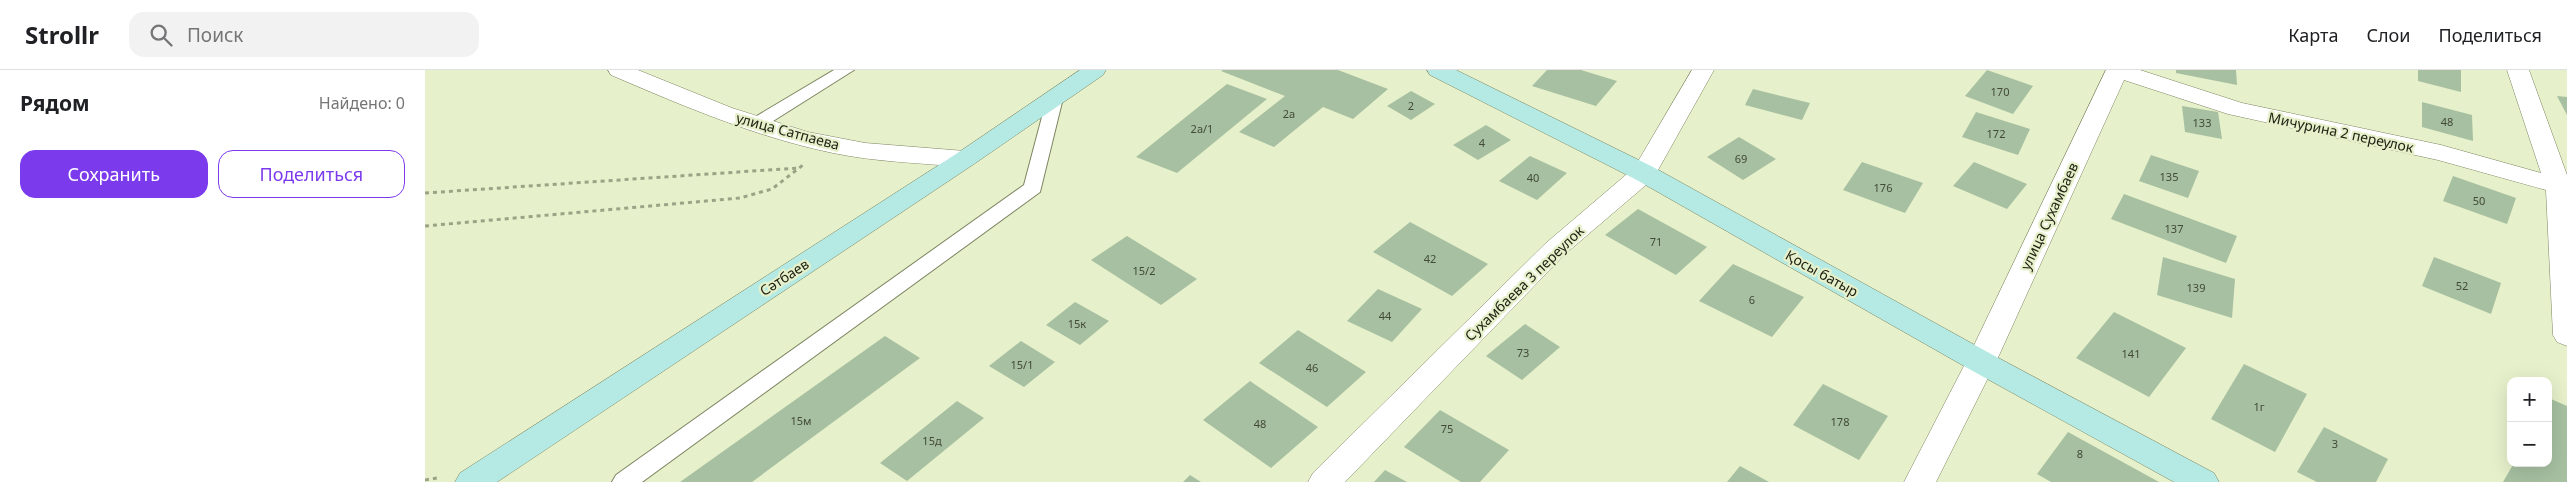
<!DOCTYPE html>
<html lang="ru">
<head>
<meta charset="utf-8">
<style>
  :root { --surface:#fff; --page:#f2f2f2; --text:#202124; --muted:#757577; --line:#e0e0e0; --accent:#7c3aed }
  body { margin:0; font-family:"Noto Sans",sans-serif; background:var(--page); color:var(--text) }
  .controls { position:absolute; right:15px; bottom:15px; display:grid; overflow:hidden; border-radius:10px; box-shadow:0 5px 20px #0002 }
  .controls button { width:45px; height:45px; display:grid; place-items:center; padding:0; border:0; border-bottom:1px solid var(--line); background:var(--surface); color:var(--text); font:25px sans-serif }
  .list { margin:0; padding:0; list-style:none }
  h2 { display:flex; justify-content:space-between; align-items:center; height:65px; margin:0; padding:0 20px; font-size:21px }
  h2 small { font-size:16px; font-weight:400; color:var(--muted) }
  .actions { display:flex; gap:10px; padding:15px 20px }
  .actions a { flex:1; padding:11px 0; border:1px solid var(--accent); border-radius:15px; text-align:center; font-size:18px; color:var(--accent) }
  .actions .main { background:var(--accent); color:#fff }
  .icon { flex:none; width:28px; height:28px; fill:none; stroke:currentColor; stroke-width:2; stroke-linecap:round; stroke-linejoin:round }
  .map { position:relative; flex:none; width:2142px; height:412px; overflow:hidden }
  header { display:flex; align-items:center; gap:30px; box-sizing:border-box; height:70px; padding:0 25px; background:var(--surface); border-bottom:1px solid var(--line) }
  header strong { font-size:24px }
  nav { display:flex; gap:28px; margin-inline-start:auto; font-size:18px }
  .search { width:350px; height:45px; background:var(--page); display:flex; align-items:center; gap:12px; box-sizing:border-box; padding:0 18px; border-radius:15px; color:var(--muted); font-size:19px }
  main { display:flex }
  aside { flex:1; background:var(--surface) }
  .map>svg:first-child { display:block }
  .building { fill:#a7c0a1 }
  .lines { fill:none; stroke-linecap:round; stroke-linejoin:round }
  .lane-casing { stroke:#7d8562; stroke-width:2 }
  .street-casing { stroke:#7d8562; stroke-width:1 }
  .secondary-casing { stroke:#7d8562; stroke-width:1 }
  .path { stroke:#9ba386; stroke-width:3; stroke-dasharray:4 4; stroke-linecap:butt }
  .lane { fill:#fff; fill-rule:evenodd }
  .street { fill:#fff; fill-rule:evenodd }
  .secondary { fill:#b4eae3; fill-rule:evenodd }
  .labels { text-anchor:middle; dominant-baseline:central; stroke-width:4.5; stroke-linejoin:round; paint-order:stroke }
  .number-label { font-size:11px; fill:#424a38 }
  .street-label { font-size:14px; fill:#202315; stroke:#e6f0ca }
</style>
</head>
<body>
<header>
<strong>Strollr</strong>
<div class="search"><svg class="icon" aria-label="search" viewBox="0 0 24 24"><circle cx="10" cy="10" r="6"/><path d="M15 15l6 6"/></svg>Поиск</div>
<nav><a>Карта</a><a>Слои</a><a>Поделиться</a></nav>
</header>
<main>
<aside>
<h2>Рядом<small>Найдено: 0</small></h2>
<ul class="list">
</ul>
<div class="actions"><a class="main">Сохранить</a><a>Поделиться</a></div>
</aside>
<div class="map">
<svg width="2142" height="412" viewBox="0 0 2142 412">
  <rect width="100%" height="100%" fill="#e6f0ca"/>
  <path class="building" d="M798 0H913L963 19 928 49 898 37 849 77 814 62 860 26 796 1Z
    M1122 0H1156L1192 11 1171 36 1107 16Z
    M1562 0 1608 16 1588 44 1540 26Z
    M1751 0H1811L1812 15 1751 3Z
    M1993 0H2036V22L1993 11Z
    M802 14 842 29 752 103 711 87Z
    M1328 19 1385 33 1377 50 1320 35Z
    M986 21 1010 34 986 50 962 36Z
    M2132 26 2142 27V45Z
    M1997 32 2047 45 2048 71 1997 57Z
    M1757 36 1793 42 1797 69 1760 62Z
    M1551 42 1605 59 1593 85 1537 67Z
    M1061 55 1086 70 1053 90 1028 75Z
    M1314 67 1351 89 1318 110 1282 87Z
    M1726 85 1774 101 1763 128 1714 111Z
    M1105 86 1142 103 1112 130 1074 111Z
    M1437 92 1498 113 1480 143 1418 120Z
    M1549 92 1602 114 1582 139 1528 116Z
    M2028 106 2091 128 2082 154 2018 131Z
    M1699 124 1812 166 1801 193 1686 149Z
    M1213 139 1282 177 1251 205 1180 165Z
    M985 152 1063 194 1027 226 948 182Z
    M702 166 772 209 736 235 666 190Z
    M1738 187 1810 209 1807 248 1732 225Z
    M2009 187 2076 213 2066 244 1997 216Z
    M1308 194 1379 227 1347 267 1274 231Z
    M953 219 997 239 967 272 922 251Z
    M650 232 684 251 655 275 621 255Z
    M1689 242 1761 278 1724 327 1651 288Z
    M1100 254 1135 277 1097 310 1061 286Z
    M873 260 941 302 902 337 834 293Z
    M460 266 495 288 327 412H255Z
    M596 271 630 292 599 317 564 296Z
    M1819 294 1882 324 1850 382 1786 349Z
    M825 311 893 357 846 398 778 350Z
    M1398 314 1463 346 1434 390 1368 355Z
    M2126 329 2142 336V412H2078L2089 393H2123V334Z
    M532 331 559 348 482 411 455 393Z
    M1015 340 1084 380 1055 412H1036L979 377Z
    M1899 357 1963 389 1951 412H1892L1872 402Z
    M1643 362 1734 412H1626L1612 404Z
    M1315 396 1344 412H1302Z
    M960 400 982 412H949Z
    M765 405 776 412H758Z"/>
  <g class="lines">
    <defs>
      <path id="lane" d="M409 0H429L337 58H325L322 54 325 50Z
        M630 23 636 24 638 28 615 122 217 412H187L191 405 599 115 622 28 624 24Z"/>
      <path id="street" d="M183 0H213L307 38 383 62 440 73 540 81 549 84 552 89 549 94 540 97C496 93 451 92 408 83 331 67 258 36 186 5Z
        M1267 0H1289L1228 109 1139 185 920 412H883L888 403 1121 173 1209 98Z
        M1681 0H1715L1817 33 2016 75 2116 103 2082 0H2104L2142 105V276L2132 272 2128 265 2121 120 2013 90 1803 44 1699 10 1571 292 1511 412H1479L1541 292Z"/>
      <path id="secondary" d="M655 0H681L678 5 549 94 72 412H30L35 403 531 84Z
        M1002 0H1031L1228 97 1566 284 1789 403 1794 412H1749L1546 300 1210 109 1005 5Z"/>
    </defs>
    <use href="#lane" class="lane-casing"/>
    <use href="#street" class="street-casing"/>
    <use href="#secondary" class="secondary-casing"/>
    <path class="path" d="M0 123 373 98
      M0 156 315 128 347 119 378 95
      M0 410 12 408"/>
    <use href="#lane" class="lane"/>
    <use href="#street" class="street"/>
    <use href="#secondary" class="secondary"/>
  </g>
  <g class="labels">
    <g class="number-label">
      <text x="1575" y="21">170</text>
      <text x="986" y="35">2</text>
      <text x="864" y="43">2а</text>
      <text x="2022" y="51">48</text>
      <text x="1777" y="52">133</text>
      <text x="777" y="58">2а/1</text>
      <text x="1571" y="63">172</text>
      <text x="1057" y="72">4</text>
      <text x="1316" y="88">69</text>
      <text x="1744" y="106">135</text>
      <text x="1108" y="107">40</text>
      <text x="1458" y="117">176</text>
      <text x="2054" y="130">50</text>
      <text x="1749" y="158">137</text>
      <text x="1231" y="171">71</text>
      <text x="1005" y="188">42</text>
      <text x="719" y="200">15/2</text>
      <text x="2037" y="215">52</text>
      <text x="1771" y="217">139</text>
      <text x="1327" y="229">6</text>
      <text x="960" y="245">44</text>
      <text x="652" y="253">15к</text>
      <text x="1098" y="282">73</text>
      <text x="1706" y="283">141</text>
      <text x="597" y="294">15/1</text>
      <text x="887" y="297">46</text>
      <text x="1834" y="336">1г</text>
      <text x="376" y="350">15м</text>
      <text x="1415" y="351">178</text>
      <text x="835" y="353">48</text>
      <text x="1022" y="358">75</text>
      <text x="507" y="370">15д</text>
      <text x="1910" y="373">3</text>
      <text x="1655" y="383">8</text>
    </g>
    <g class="street-label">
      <text transform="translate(363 61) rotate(15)">улица Сатпаева</text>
      <text transform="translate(1916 62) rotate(12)">Мичурина 2 переулок</text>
      <text transform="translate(1624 146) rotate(-65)">улица Сухамбаев</text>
      <text transform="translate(1397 203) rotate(29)">Қосы батыр</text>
      <text transform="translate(359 207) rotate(-33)">Сәтбаев</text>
      <text transform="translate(1099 213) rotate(-44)">Сухамбаева 3 переулок</text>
    </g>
  </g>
</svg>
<div class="controls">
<button>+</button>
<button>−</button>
</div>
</div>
</main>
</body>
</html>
